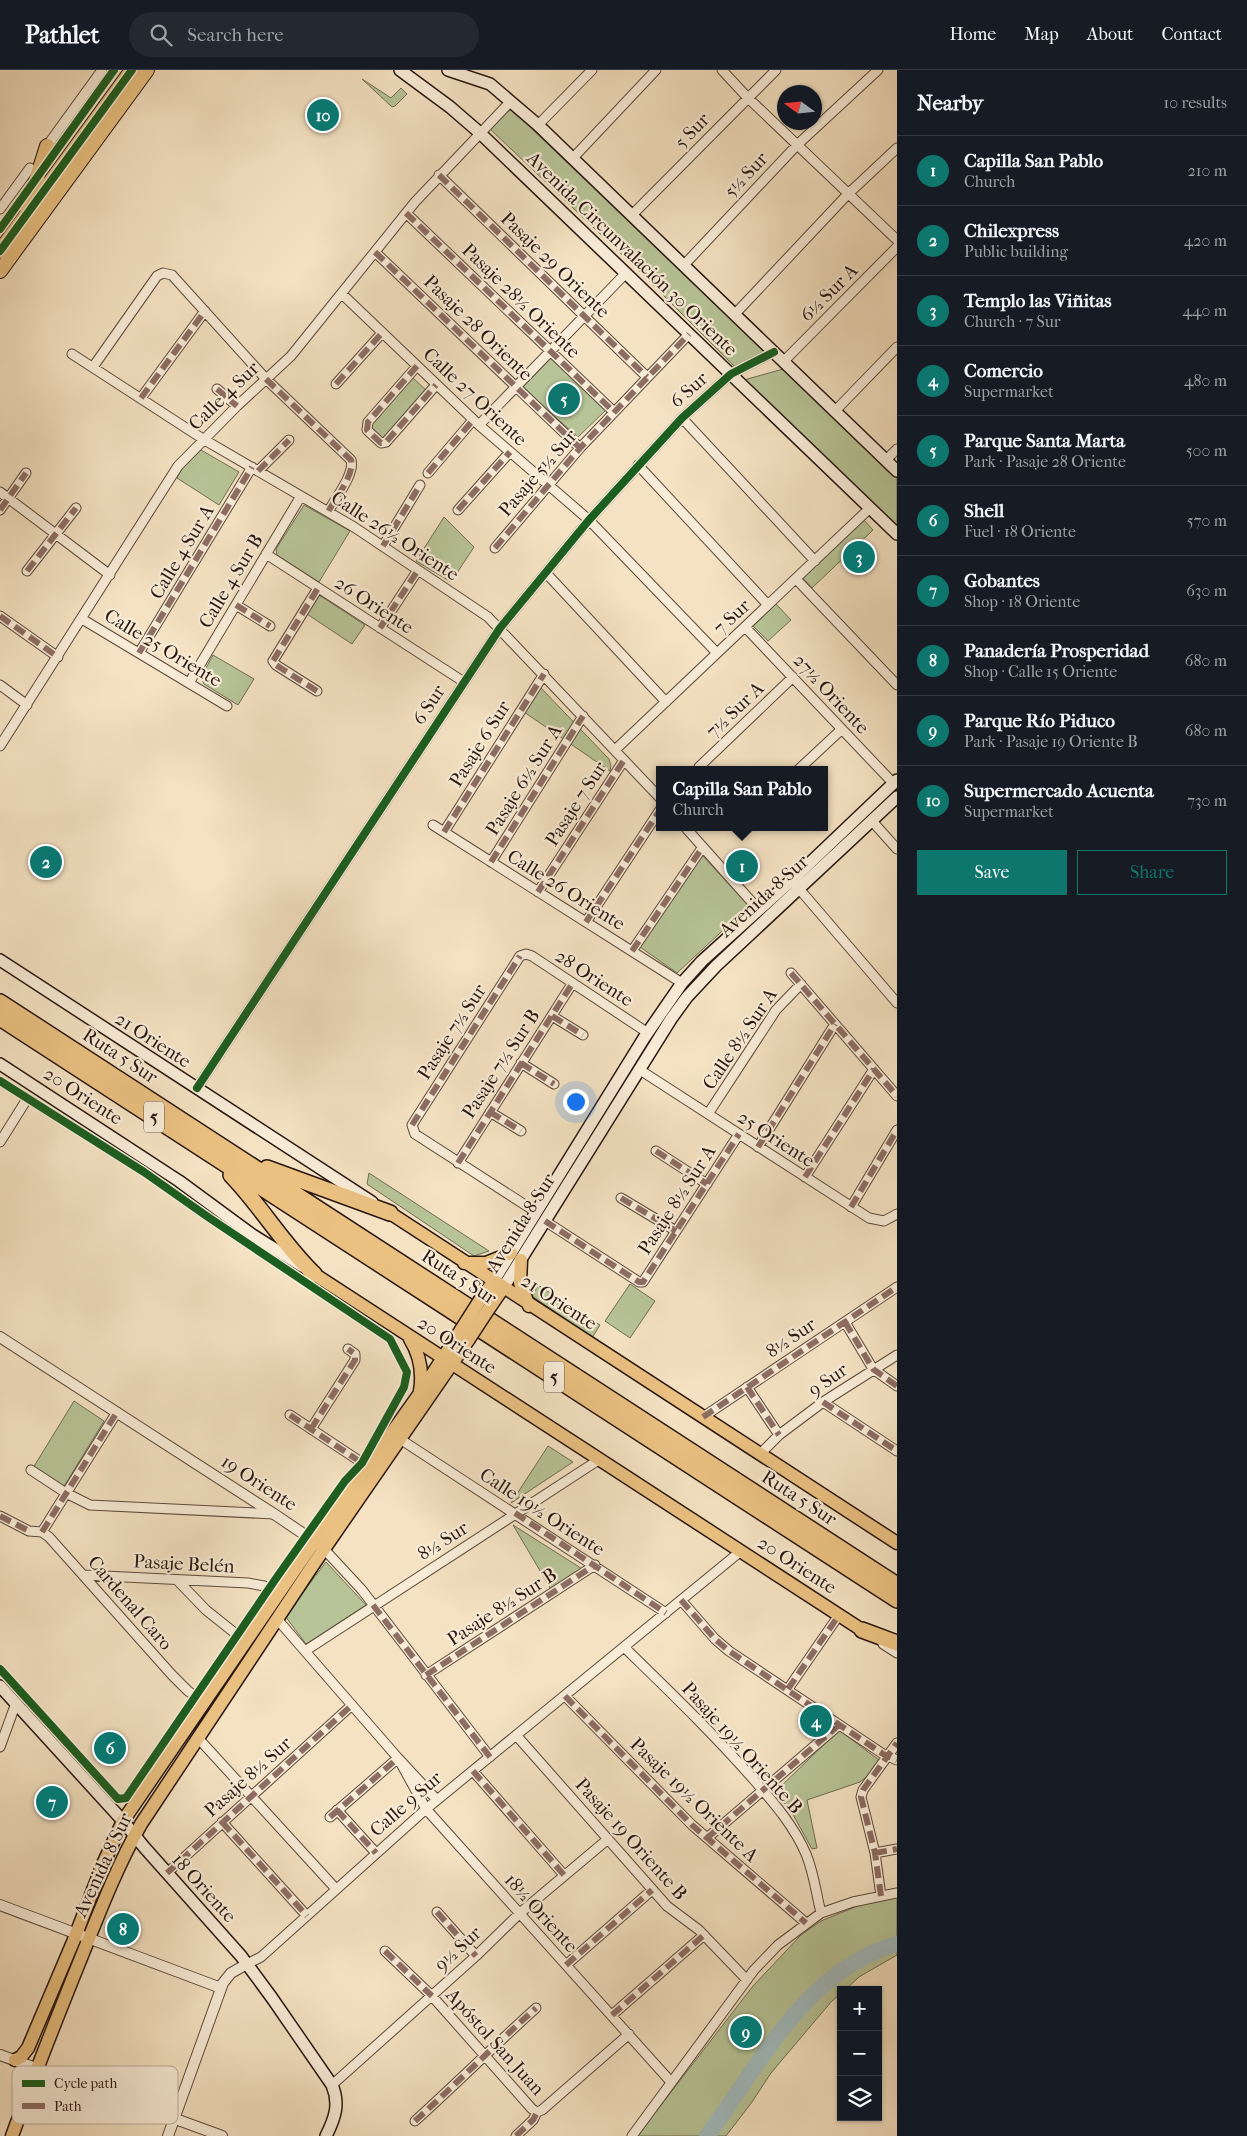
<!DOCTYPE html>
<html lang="en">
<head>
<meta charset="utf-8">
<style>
  :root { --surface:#171b24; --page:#242831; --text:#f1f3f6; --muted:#9ea1a6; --line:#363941; --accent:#0f766e }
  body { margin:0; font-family:"IM FELL French Canon",serif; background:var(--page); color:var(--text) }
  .controls { position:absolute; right:15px; bottom:15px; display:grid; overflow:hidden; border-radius:0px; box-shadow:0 1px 4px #0004 }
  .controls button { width:45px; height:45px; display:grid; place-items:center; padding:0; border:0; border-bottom:1px solid var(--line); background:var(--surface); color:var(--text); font:25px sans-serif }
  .compass { position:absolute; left:777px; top:15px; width:45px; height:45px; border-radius:50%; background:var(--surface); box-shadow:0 1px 4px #0004; rotate:285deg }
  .you { position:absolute; left:575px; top:1031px; width:18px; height:18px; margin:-12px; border:4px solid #fff; border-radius:50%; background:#1a73e8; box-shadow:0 0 0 8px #1a73e833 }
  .badge { display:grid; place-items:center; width:32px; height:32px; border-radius:50%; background:var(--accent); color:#fff; font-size:16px; font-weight:700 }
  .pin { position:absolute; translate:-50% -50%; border:2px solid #fff; box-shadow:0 1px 5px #0006 }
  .popup { position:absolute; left:656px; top:696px; width:172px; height:65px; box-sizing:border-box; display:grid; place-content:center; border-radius:0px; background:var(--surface); filter:drop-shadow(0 1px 4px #0005); font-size:16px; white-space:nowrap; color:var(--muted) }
  .popup b { font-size:19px; color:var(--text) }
  .popup::after { content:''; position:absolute; left:50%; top:100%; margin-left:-10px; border:10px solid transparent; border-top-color:var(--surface) }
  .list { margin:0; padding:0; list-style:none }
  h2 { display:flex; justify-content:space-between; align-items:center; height:65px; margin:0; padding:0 20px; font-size:21px }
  h2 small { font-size:16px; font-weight:400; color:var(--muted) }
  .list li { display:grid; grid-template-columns:32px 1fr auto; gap:15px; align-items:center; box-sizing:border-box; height:70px; padding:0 20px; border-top:1px solid var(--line) }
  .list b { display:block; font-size:19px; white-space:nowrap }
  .list p { margin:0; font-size:16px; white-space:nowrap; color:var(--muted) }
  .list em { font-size:16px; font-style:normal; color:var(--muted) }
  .actions { display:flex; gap:10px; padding:15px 20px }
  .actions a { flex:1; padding:11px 0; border:1px solid var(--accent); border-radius:0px; text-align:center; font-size:18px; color:var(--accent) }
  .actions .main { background:var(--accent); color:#fff }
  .icon { flex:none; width:28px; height:28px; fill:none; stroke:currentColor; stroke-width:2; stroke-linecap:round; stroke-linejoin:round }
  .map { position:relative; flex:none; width:897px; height:2066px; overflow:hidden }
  header { display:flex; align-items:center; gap:30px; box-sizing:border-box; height:70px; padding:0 25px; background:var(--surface); border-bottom:1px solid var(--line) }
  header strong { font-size:24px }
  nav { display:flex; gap:28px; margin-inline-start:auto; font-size:18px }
  .search { width:350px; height:45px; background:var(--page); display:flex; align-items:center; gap:12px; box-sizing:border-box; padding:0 18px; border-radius:28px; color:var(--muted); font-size:19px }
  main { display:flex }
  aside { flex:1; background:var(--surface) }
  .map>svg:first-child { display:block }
  .green { fill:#b7c497; stroke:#706e54 }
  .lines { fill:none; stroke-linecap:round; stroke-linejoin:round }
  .river { stroke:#a1bbbe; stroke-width:16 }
  .minor-casing { stroke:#5b4a3c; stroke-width:11 }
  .tertiary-casing { stroke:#5b4a3c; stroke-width:12 }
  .secondary-casing { stroke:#281710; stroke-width:14 }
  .primary-casing { stroke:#281710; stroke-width:15 }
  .trunk-casing { stroke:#281710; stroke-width:16 }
  .motorway-casing { stroke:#281710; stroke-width:18 }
  .minor { stroke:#f8ecd7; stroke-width:9 }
  .tertiary { stroke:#f8ecd7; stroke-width:10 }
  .secondary { stroke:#f8ecd7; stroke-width:11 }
  .primary { stroke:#eac181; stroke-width:12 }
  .trunk { stroke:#eac181; stroke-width:14 }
  .motorway { stroke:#eac181; stroke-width:15 }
  .primary-bridge-casing { stroke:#281710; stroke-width:15; stroke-linecap:butt }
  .primary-bridge { stroke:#eac181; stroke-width:12 }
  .quiet { stroke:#8d6e63; stroke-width:6; stroke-dasharray:12 6; stroke-linecap:butt }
  .cycleway-casing { stroke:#f8ecd7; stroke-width:11 }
  .cycleway { stroke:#1b5e20; stroke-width:8 }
  .labels { text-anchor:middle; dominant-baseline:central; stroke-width:4.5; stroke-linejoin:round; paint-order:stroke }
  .shield { fill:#f8ecd7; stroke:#66574c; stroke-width:1 }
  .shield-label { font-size:18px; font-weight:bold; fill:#281710 }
  .street-label { font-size:19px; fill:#281710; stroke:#f8ecd7 }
  .key { fill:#f8ecd7; stroke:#baac9b; stroke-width:1 }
  .key-label { font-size:14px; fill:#281710 }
</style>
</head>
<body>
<header>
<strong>Pathlet</strong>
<div class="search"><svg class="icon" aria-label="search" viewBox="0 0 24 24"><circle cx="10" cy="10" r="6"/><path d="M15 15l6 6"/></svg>Search here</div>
<nav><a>Home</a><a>Map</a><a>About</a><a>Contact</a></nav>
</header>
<main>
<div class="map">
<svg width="897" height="2066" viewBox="0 0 897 2066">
  <rect width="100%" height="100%" fill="#f4e2c2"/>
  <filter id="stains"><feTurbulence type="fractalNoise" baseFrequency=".004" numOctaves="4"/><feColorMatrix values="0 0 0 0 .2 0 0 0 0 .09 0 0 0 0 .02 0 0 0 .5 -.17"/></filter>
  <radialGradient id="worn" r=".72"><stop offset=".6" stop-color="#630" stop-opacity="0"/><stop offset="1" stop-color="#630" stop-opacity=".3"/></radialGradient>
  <path class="green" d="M362 9 391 28 401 18 407 24 395 36 392 37Z
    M511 39 765 282 735 297 636 198 489 58Z
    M552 287 606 340 578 367 522 318Z
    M783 299 897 407V457L744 310Z
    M412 307 428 322 382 373 366 358Z
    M201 380 239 402 219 435 177 408 182 398Z
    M304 435 350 461 319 512 277 485 276 479Z
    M444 447 474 477 451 512 416 491Z
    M863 449 873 460 812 518 801 506Z
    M319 525 365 555 352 574 307 544Z
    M776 534 791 550 768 571 753 556Z
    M213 585 254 609 238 635 204 614 201 607Z
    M541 618 609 689 611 696 610 701 524 642 536 619Z
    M702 785 749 836 677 903 640 877Z
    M369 1103 489 1181 474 1186 367 1114Z
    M630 1214 655 1231 630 1268 605 1251Z
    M538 1215 600 1255 592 1268 532 1226Z
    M74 1331 104 1351 63 1418 33 1398Z
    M548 1376 573 1392 511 1433Z
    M513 1455 584 1500 552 1521Z
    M326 1492 366 1535 306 1574 285 1546Z
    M839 1660 879 1690 874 1701 860 1712 807 1730 817 1778 812 1779 791 1741 775 1722Z
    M897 1825V1885L859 1907 845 1920H841V1923L831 1932 771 2003 752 2032 726 2066H637L753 1916 801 1865 821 1851 877 1828Z"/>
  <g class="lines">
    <path class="river" d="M707 2066C760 1995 805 1900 897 1874"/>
    <defs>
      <path id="minor" d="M722 0 747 27 897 170
        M538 55 592 0
        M47 76 102 0
        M573 88 656 0
        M439 105 647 307
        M0 139 30 98
        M406 143 614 342
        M632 145 776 0
        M375 182 580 378
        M684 195 797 75 878 0
        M342 224 479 355 589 450 717 583
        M735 244 848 124 897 78
        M72 284 203 369 354 457 488 547 660 728
        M784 291 897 177
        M417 296 368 352 367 360 381 373 386 372 436 315
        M93 297 157 206 163 203 172 205 266 309 351 390C355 404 335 429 328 442
        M336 314 382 263
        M217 319 237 336
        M141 328 205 241
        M835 341 897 277
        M682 348 815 491
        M479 355 626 203
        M886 390 897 379
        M638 395 768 535
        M258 401 289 370
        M428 403 473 350
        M0 422 110 505
        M0 440 26 403
        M458 440 510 382
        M383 476 420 415
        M495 478 580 378 689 264
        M266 484 464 612
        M27 501 76 438
        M546 503 666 632
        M796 509 897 615
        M236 535 270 556
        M0 546 58 587
        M82 549 227 636
        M745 557 893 713
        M380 558 418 500
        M139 583 252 397
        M189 613 301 426
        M0 615 27 635
        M317 621 276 595 273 591 318 518
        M0 676 178 396 237 336 291 286 415 132 511 31
        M615 680 870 438
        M699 697 793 607
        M798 700 842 659
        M872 751 897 779
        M433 755 682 913
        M685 757 758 839
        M444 762 544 604
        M491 792 583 646
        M795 814 897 933
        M538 822 624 690
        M586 852 660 740
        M632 881 702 778
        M791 903 897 1026
        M552 946 583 965
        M521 993 554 1014
        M640 1000 869 1148 884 1151 897 1144
        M197 1018 500 558 589 450 682 348 731 304 774 282
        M490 1042 521 1061
        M708 1044 776 940 801 914
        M0 1072 27 1029
        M758 1077 835 954
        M656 1081 707 1114
        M458 1093 572 914
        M805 1107 874 999
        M621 1128 676 1161
        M851 1137 897 1060
        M536 1142 415 1064 412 1055 520 886 526 884 532 886 648 963
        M545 1151 639 1212H643L739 1064
        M845 1252 873 1299 897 1316
        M747 1317 779 1365
        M823 1332 897 1381
        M290 1345 367 1396
        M703 1347 897 1217
        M311 1359 355 1290V1284L348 1279
        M400 1369 666 1543
        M760 1384 779 1365 823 1332 897 1285
        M31 1400 66 1423 90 1435 274 1444
        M0 1446 29 1461 42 1462 49 1467 172 1605 188 1621 205 1633
        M42 1462 117 1342
        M324 1479 362 1520 490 1687
        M84 1505 248 1513 264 1516 280 1522
        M178 1511 206 1540 246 1572
        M681 1530 715 1569 729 1581 883 1684 897 1690
        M277 1549 398 1688 437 1730
        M883 1574 897 1583
        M624 1577C668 1620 713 1663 754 1710 774 1733 794 1756 806 1784 814 1803 816 1823 821 1843
        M305 1581 600 1389
        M426 1605 595 1495
        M788 1619 839 1545
        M565 1626 692 1755 806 1853
        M516 1665 667 1836 699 1860 747 1910
        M198 1668 336 1819
        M0 1677 16 1633
        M398 1688 426 1739 671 2012
        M473 1701 564 1805
        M337 1740 376 1783
        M330 1747 398 1688
        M222 1752 307 1846
        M707 1768 839 1655
        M875 1783 897 1779
        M167 1803 352 1635
        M881 1826 875 1783 861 1727 863 1720 897 1673
        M437 1842 476 1886
        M385 1881 432 1926 532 2039 537 2042
        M247 1894 261 1887 426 1739 741 1481
        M566 1895 652 1820
        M612 1945 704 1865
        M332 2015 476 1886 520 1843 608 1769
        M415 2051C456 2014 495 1975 536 1938
        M516 2066 533 2050 537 2042 542 2040 629 1964
        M632 2066 754 1900 778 1875 821 1843 853 1832 897 1823"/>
      <path id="tertiary" d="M0 1267 274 1444 320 1475
        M0 1835 221 1918
        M0 1985 222 2066
        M168 2066 223 1913 231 1903 247 1894"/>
      <path id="secondary" d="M400 0 450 37 480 63 897 464
        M448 0 490 14 538 55 897 401
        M0 890 372 1132
        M0 994 179 1111 251 1164 302 1196
        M493 1212 644 968 682 913 702 891 792 810 897 710
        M503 1218 671 949 687 927 716 896 897 727
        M0 1616 123 1751 144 1777 241 1886 272 1928 332 2015C340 2034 335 2048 326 2066"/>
      <path id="primary" d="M390 1143 897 1473
        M521 1190 520 1213 529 1236
        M464 1193H486L511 1183
        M314 1204 862 1560
        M480 1230 493 1212
        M490 1237 503 1218
        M410 1269C420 1285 423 1303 420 1321
        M15 1990 21 1987 28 1978 73 1872 103 1794 123 1751 305 1485 420 1323 459 1263
        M12 2066C33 2008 56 1950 79 1893 98 1846 116 1798 141 1754L313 1495 469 1269"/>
      <path id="trunk" d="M27 139 47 76
        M0 181 132 0
        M0 201 147 0"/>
      <path id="motorway" d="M0 932 897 1515
        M0 948 897 1530
        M267 1098 390 1143
        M231 1105C261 1136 283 1174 314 1204
        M862 1560 897 1573"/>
    </defs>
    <use href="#minor" class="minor-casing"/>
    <use href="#tertiary" class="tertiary-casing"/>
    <use href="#secondary" class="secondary-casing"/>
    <use href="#primary" class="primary-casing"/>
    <use href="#trunk" class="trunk-casing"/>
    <use href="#motorway" class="motorway-casing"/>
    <use href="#minor" class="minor"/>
    <use href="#tertiary" class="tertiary"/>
    <use href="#secondary" class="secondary"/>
    <use href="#primary" class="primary"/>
    <use href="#trunk" class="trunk"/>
    <use href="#motorway" class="motorway"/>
    <defs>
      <path id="primary-bridge" d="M459 1263 480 1230
        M469 1269 490 1237"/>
    </defs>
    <use href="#primary-bridge" class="primary-bridge-casing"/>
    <use href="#primary-bridge" class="primary-bridge"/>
    <path class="quiet" d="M439 105 647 307
      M406 143 614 342
      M375 182 580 378
      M417 296 368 352 367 360 381 373 386 372 436 315
      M266 309 351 390C355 404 335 429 328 442
      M336 314 382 263
      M217 319 237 336
      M141 328 205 241
      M258 401 289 370
      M428 403 473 350
      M0 440 26 403
      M458 440 510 382
      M383 476 420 415
      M495 478 580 378 689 264
      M27 501 76 438
      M236 535 270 556
      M0 546 58 587
      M380 558 418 500
      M139 583 252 397
      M317 621 276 595 273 591 318 518
      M444 762 544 604
      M491 792 583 646
      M538 822 624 690
      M586 852 660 740
      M632 881 702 778
      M791 903 897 1026
      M552 946 583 965
      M521 993 554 1014
      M490 1042 521 1061
      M412 1055 520 886
      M758 1077 835 954
      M656 1081 707 1114
      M458 1093 572 914
      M805 1107 874 999
      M621 1128 676 1161
      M851 1137 897 1060
      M545 1151 639 1212H643L739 1064
      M845 1252 873 1299 897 1316
      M747 1317 779 1365
      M823 1332 897 1381
      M290 1345 365 1395
      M703 1347 897 1217
      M311 1359 355 1290V1284L348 1279
      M515 1443 666 1543
      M0 1446 29 1461
      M42 1462 117 1342
      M681 1530 715 1569 729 1581 883 1684 897 1690
      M373 1535 490 1687
      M426 1605 595 1495
      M788 1619 839 1545
      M565 1626 692 1755 806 1853
      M473 1701 564 1805
      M337 1740 376 1783
      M330 1747 398 1688
      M222 1752 307 1846
      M707 1768 839 1655
      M875 1783 897 1779
      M167 1803 352 1635
      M881 1826 875 1783 861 1727 863 1720 897 1673
      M437 1842 476 1886
      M385 1881 432 1926
      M566 1895 652 1820
      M612 1945 704 1865
      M415 2051C456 2014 495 1975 536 1938
      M516 2066 533 2050 537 2042"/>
    <defs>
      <path id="cycleway" d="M0 159 114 0
        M0 181 132 0
        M0 1011 144 1102 208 1147 390 1269 407 1302 404 1317 362 1393 345 1411 277 1507 126 1728 118 1729 0 1599
        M197 1018 500 558 589 450 682 348 731 304 774 282"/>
    </defs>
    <use href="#cycleway" class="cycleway-casing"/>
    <use href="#cycleway" class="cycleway"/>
  </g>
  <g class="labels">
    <g class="shield">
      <rect x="144" y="1031.5" width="20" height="31" rx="4"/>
      <rect x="544" y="1291.5" width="20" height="31" rx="4"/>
    </g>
    <g class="shield-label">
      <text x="154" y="1047">5</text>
      <text x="554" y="1307">5</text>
    </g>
    <g class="street-label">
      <text transform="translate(692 61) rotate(-46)">5 Sur</text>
      <text transform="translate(746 105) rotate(-47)">5½ Sur</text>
      <text transform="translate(632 184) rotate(44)">Avenida Circunvalación 30 Oriente</text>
      <text transform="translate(555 195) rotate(44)">Pasaje 29 Oriente</text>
      <text transform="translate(829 223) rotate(-45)">6½ Sur A</text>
      <text transform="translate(521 231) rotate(44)">Pasaje 28½ Oriente</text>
      <text transform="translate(478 258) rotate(44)">Pasaje 28 Oriente</text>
      <text transform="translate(689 320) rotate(-42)">6 Sur</text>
      <text transform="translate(224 326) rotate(-44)">Calle 4 Sur</text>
      <text transform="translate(475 327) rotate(43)">Calle 27 Oriente</text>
      <text transform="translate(538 403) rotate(-49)">Pasaje 5½ Sur</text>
      <text transform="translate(395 466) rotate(33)">Calle 26½ Oriente</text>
      <text transform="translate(182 482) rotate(-59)">Calle 4 Sur A</text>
      <text transform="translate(231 511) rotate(-59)">Calle 4 Sur B</text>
      <text transform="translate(374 535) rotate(33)">26 Oriente</text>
      <text transform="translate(732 547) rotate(-43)">7 Sur</text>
      <text transform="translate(163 578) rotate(31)">Calle 25 Oriente</text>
      <text transform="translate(831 624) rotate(47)">27½ Oriente</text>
      <text transform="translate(429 635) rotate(-57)">6 Sur</text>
      <text transform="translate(735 640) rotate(-44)">7½ Sur A</text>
      <text transform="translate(480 674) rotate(-58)">Pasaje 6 Sur</text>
      <text transform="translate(524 710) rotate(-58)">Pasaje 6½ Sur A</text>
      <text transform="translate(576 734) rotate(-57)">Pasaje 7 Sur</text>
      <text transform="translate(566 820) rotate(32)">Calle 26 Oriente</text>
      <text transform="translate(764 826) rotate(-42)">Avenida 8 Sur</text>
      <text transform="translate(594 908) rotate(33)">28 Oriente</text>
      <text transform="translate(452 962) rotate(-57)">Pasaje 7½ Sur</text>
      <text transform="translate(740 969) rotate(-56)">Calle 8½ Sur A</text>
      <text transform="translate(153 970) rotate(33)">21 Oriente</text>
      <text transform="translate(120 986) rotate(33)">Ruta 5 Sur</text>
      <text transform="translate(501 994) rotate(-57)">Pasaje 7½ Sur B</text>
      <text transform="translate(83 1026) rotate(33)">20 Oriente</text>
      <text transform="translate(776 1069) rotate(33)">25 Oriente</text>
      <text transform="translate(677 1130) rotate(-57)">Pasaje 8½ Sur A</text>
      <text transform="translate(521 1153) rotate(-58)">Avenida 8 Sur</text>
      <text transform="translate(459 1207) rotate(33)">Ruta 5 Sur</text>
      <text transform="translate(559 1232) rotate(33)">21 Oriente</text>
      <text transform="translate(791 1268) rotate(-34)">8½ Sur</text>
      <text transform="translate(457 1275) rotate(33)">20 Oriente</text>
      <text transform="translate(828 1310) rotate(-35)">9 Sur</text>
      <text transform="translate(259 1413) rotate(33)">19 Oriente</text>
      <text transform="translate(799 1428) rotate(33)">Ruta 5 Sur</text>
      <text transform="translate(542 1442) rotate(33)">Calle 19½ Oriente</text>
      <text transform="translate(443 1471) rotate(-33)">8½ Sur</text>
      <text transform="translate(184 1494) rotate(3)">Pasaje Belén</text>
      <text transform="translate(797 1495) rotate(33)">20 Oriente</text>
      <text transform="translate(130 1533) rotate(49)">Cardenal Caro</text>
      <text transform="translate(502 1537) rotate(-33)">Pasaje 8½ Sur B</text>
      <text transform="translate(742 1678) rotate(48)">Pasaje 19½ Oriente B</text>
      <text transform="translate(248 1707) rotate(-42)">Pasaje 8½ Sur</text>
      <text transform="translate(694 1730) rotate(44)">Pasaje 19½ Oriente A</text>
      <text transform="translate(406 1734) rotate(-41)">Calle 9 Sur</text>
      <text transform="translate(631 1769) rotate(48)">Pasaje 19 Oriente B</text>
      <text transform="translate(103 1795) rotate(-65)">Avenida 8 Sur</text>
      <text transform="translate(204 1818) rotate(48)">18 Oriente</text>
      <text transform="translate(541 1843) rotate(48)">18½ Oriente</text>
      <text transform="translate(458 1879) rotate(-43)">9½ Sur</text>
      <text transform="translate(495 1972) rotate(48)">Apóstol San Juan</text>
    </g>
  </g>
  <rect x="12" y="1996" width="166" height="58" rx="8" class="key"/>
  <rect x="22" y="2010" width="23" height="7" fill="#1b5e20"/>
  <rect x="22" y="2033" width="23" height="6" fill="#8d6e63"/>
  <g class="key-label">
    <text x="54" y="2018">Cycle path</text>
    <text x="54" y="2041">Path</text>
  </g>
  <rect width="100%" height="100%" filter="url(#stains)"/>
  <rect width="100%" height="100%" fill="url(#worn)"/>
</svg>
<div class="controls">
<button>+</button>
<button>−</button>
<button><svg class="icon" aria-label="layers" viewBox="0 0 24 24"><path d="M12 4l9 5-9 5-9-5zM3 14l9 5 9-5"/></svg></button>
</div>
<svg class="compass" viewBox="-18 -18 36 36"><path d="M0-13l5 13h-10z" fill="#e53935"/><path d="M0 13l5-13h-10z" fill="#9ea1a6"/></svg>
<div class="you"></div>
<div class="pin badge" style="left:742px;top:796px">1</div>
<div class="popup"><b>Capilla San Pablo</b>Church</div>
<div class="pin badge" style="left:46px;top:792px">2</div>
<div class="pin badge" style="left:859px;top:487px">3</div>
<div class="pin badge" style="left:816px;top:1651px">4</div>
<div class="pin badge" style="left:564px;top:329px">5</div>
<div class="pin badge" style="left:110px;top:1678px">6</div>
<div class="pin badge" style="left:52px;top:1732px">7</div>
<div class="pin badge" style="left:123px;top:1859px">8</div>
<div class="pin badge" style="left:746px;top:1962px">9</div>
<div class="pin badge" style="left:323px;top:45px">10</div>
</div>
<aside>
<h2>Nearby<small>10 results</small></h2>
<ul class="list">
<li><span class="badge">1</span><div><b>Capilla San Pablo</b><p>Church</p></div><em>210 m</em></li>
<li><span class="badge">2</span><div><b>Chilexpress</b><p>Public building</p></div><em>420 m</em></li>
<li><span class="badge">3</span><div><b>Templo las Viñitas</b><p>Church · 7 Sur</p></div><em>440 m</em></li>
<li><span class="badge">4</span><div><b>Comercio</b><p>Supermarket</p></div><em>480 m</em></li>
<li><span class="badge">5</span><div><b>Parque Santa Marta</b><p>Park · Pasaje 28 Oriente</p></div><em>500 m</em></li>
<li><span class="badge">6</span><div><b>Shell</b><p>Fuel · 18 Oriente</p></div><em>570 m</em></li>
<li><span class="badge">7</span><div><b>Gobantes</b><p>Shop · 18 Oriente</p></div><em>630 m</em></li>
<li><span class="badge">8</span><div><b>Panadería Prosperidad</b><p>Shop · Calle 15 Oriente</p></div><em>680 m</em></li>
<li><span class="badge">9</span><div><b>Parque Río Piduco</b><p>Park · Pasaje 19 Oriente B</p></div><em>680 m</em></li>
<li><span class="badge">10</span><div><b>Supermercado Acuenta</b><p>Supermarket</p></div><em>730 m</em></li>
</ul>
<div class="actions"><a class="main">Save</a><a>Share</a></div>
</aside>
</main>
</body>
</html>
